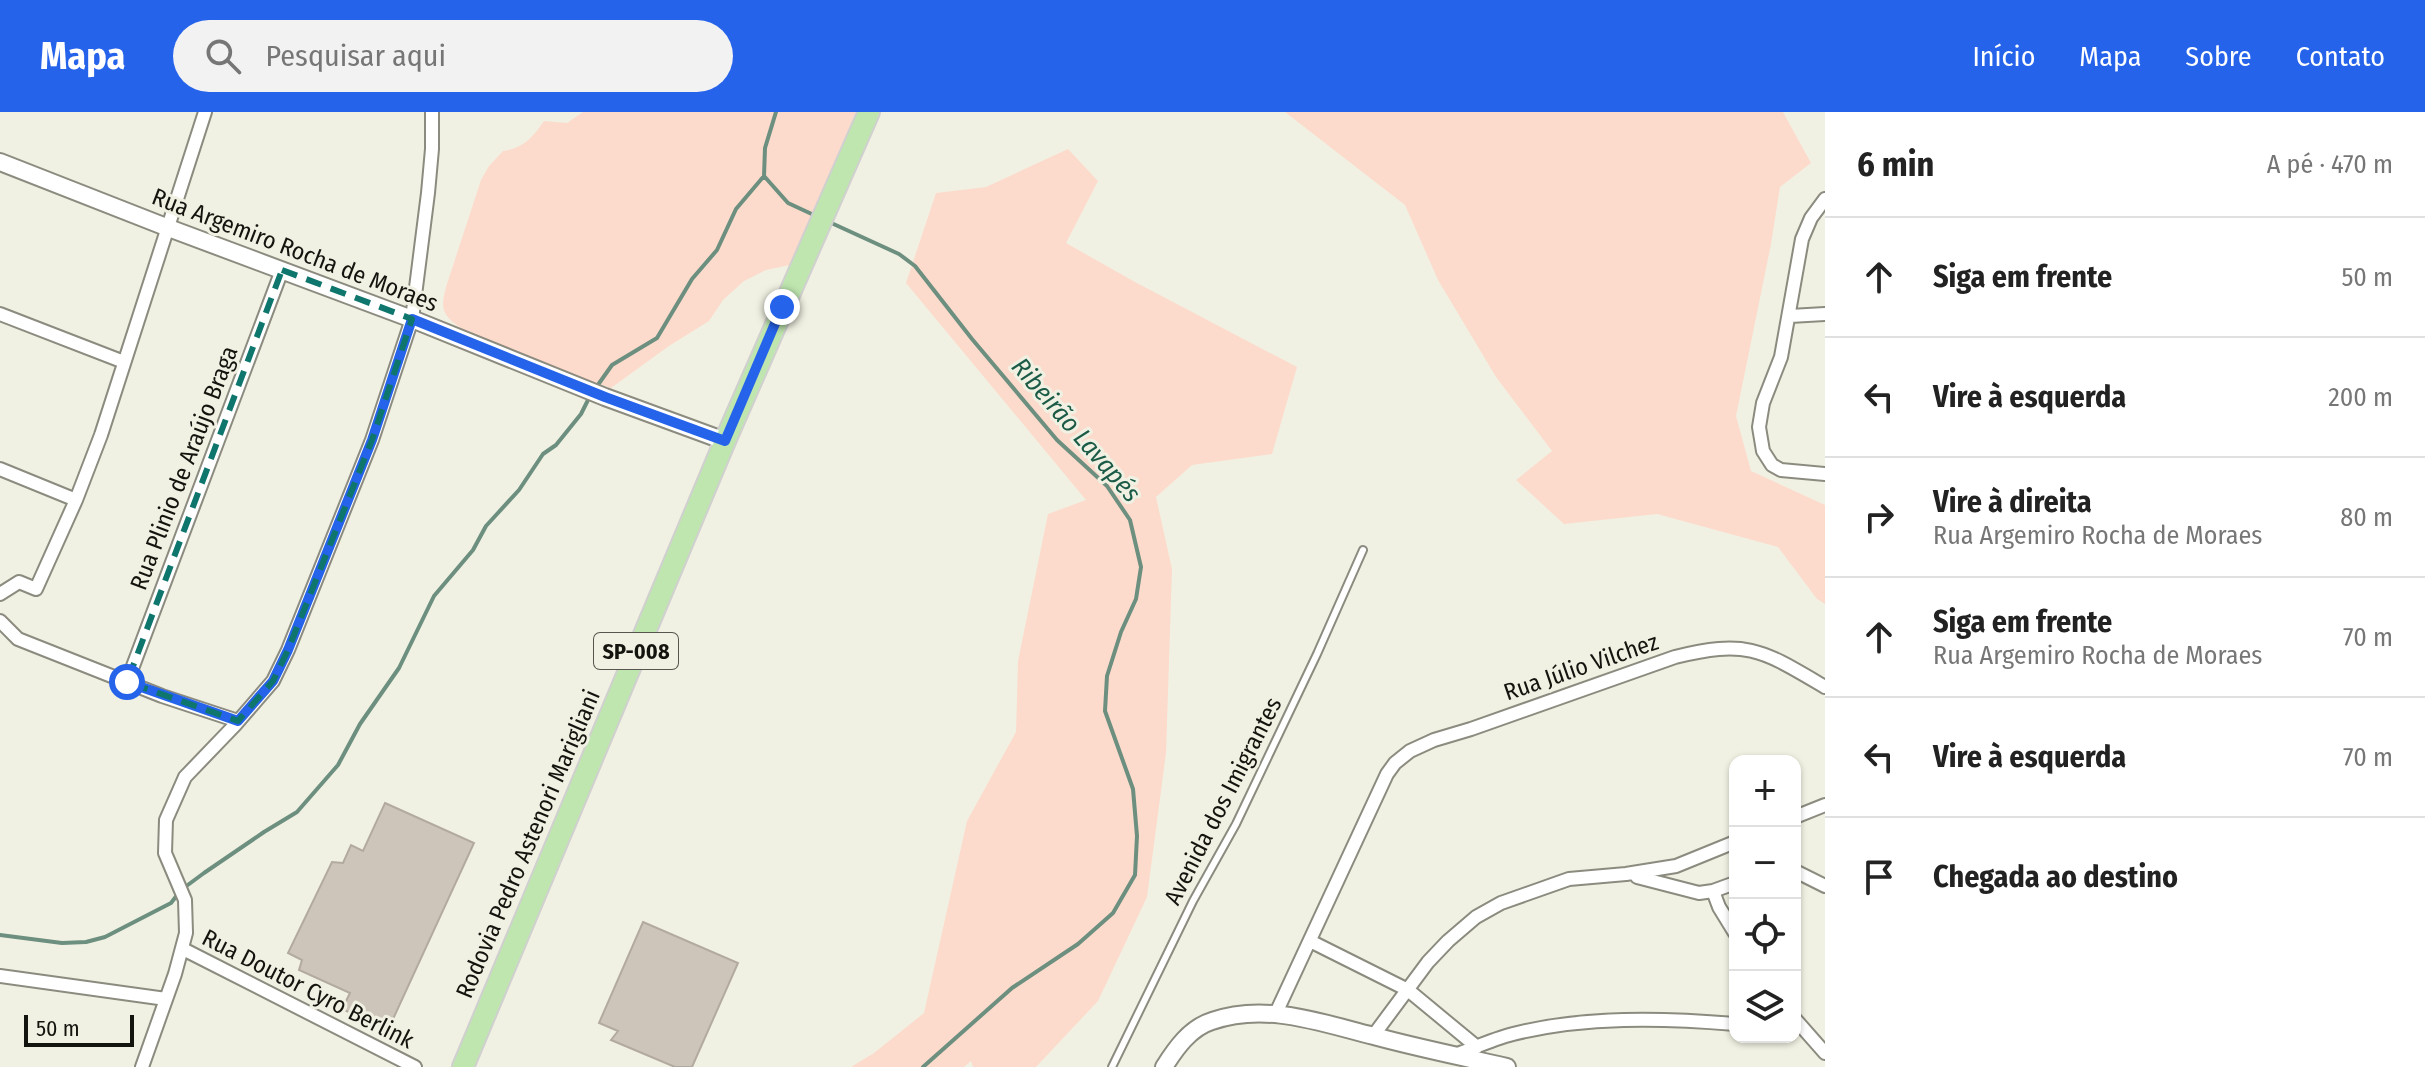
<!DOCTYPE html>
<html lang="pt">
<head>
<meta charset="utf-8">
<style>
  :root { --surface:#fff; --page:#f2f2f2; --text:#222; --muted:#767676; --line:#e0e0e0; --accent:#2563eb }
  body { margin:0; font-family:"Fira Sans Condensed",sans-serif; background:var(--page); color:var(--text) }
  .controls { position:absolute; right:24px; bottom:24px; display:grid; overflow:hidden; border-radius:16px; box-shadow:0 2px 6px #0004 }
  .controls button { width:72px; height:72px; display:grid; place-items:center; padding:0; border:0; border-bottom:2px solid var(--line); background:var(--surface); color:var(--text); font:40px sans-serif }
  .scale { position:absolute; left:24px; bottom:20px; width:110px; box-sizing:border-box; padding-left:8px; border:4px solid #14140f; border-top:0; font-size:22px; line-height:28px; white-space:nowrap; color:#14140f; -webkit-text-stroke:6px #f1f1e3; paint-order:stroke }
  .stop { position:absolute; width:24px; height:24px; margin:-18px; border:6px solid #2563eb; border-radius:50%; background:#fff }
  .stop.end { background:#2563eb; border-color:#fff; box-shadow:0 2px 8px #0008 }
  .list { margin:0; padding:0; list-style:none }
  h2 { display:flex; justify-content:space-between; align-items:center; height:104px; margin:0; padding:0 32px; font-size:34px }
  h2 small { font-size:26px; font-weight:400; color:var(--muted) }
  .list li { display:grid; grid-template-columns:52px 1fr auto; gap:24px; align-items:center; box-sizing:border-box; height:120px; padding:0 32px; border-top:2px solid var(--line) }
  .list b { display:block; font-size:30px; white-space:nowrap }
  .list p { margin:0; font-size:26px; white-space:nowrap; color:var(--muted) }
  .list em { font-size:26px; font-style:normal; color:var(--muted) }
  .icon { flex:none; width:44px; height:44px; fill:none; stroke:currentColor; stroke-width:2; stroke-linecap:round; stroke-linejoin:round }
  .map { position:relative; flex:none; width:1825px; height:955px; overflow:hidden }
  header { display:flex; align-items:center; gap:48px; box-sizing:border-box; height:112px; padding:0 40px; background:var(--accent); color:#fff }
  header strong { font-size:38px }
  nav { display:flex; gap:44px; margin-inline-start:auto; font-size:28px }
  .search { width:560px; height:72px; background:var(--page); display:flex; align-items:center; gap:20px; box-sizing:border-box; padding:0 28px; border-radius:44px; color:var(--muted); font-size:30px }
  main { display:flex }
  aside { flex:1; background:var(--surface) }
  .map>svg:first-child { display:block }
  .green { fill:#fcdbcc }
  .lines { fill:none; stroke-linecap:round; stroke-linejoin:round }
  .stream { stroke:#6c8f7f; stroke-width:4 }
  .building { fill:#cdc5b9; stroke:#b3aa9f; stroke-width:2 }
  .service-casing { stroke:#8c8b7f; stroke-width:10 }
  .minor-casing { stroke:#8c8b7f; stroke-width:16 }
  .tertiary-casing { stroke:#8c8b7f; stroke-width:20 }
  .primary-casing { stroke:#d0d0cf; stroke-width:24 }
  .service { stroke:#fff; stroke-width:6 }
  .minor { stroke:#fff; stroke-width:12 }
  .tertiary { stroke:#fff; stroke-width:16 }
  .primary { stroke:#bfe6af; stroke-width:20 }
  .route { stroke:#2563eb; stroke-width:10 }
  .marked { fill:none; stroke:#0f766e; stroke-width:6; stroke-dasharray:16 10; stroke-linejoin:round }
  .labels { text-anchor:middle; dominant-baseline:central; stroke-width:6; stroke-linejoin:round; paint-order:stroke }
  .shield { fill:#f1f1e3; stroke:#56564f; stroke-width:2 }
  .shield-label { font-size:22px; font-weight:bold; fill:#14140f }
  .street-label { font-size:24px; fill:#14140f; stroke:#f1f1e3 }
  .water-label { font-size:26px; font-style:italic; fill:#1c5b47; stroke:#f1f1e3 }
</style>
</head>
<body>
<header>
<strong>Mapa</strong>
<div class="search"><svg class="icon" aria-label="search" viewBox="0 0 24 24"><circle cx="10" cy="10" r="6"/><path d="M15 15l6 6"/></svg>Pesquisar aqui</div>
<nav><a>Início</a><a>Mapa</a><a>Sobre</a><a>Contato</a></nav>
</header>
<main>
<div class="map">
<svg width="1825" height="955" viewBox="0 0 1825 955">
  <rect width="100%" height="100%" fill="#f1f1e3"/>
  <path class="green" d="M583 0H856L790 153 766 158 744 169 723 188 709 209 669 234 611 276C576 263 466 230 447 204 440 195 444 185 446 175L481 68 489 54 503 39C523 37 534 24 544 9L567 11Z
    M1285 0H1783L1811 51 1780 75 1771 132 1736 304 1751 359 1825 393V492L1817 487 1778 435 1657 402 1564 412 1516 368 1552 339 1496 265 1438 168 1405 93Z
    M1068 37 1098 69 1066 131 1135 170 1297 255 1272 342 1192 353 1156 385 1172 457 1166 641 1147 785 1098 889 1036 955H973L971 949 964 955H851L874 941 924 901 967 709 1016 620 1018 549 1048 402 1086 388 906 171 936 81 986 75Z"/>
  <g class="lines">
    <path class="stream" d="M776 0 765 36 764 64 788 91 816 104
      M827 109 899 142 915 154 972 227 1057 328 1107 374 1130 408 1141 455 1136 487 1121 520 1107 564 1105 599 1133 677 1137 724 1135 763 1113 801 1078 832 1012 876 923 955
      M595 277 612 253 657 226 692 167 717 138 736 97 764 64
      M0 823 62 831 86 830 105 825 171 791 181 778 204 761 264 720 297 700 338 653 360 612 399 556 434 484 473 438 486 414 519 378 543 342 556 333 581 302 590 284"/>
  </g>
  <path class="building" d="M385 691 474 731 388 918 342 897 350 881 299 858 302 848 288 841 332 750 343 751 351 733 363 739Z
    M643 810 738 851 692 955H675L611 928 618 919 599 911Z"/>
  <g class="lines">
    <defs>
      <path id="service" d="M1112 955 1193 789 1236 712 1317 542 1363 438"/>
      <path id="minor" d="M1825 87 1811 106 1802 127 1781 245 1763 291 1759 315 1763 339 1772 353 1781 358 1825 362
        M0 202 124 250
        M1790 204 1825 202
        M0 357 76 388
        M0 482 19 470 36 477 76 388 101 323 205 0
        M0 509 18 527 162 584 238 609
        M127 570 282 158
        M1795 705 1825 693
        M1795 759 1825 774
        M1637 765 1699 781 1713 779 1735 771
        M1713 779 1719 795 1735 821
        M1310 829 1408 878 1477 935
        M183 837 415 955
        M0 864 166 887
        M1276 901 1387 662 1395 651 1410 639 1434 628 1471 617 1675 545C1748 527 1762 538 1825 575
        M1795 907 1825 941
        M1373 924 1428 850 1448 829 1476 805 1501 791 1569 767 1626 762 1676 754 1735 730
        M1455 943C1474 936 1493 927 1513 922 1584 904 1663 906 1735 912
        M142 955 175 862 186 821 185 788 165 741 166 708 185 665 235 613 273 569 288 538 372 328 412 207 428 81 432 37V0"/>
      <path id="tertiary" d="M0 50 166 115 412 207 605 285 725 329
        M1164 955C1176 936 1190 916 1212 909 1266 890 1321 911 1374 924 1418 936 1463 945 1507 955"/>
      <path id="primary" d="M463 955 725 329 869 0"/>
    </defs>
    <use href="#service" class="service-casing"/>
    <use href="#minor" class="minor-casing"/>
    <use href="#tertiary" class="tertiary-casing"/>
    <use href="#primary" class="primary-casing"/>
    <use href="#service" class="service"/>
    <use href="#minor" class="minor"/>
    <use href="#tertiary" class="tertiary"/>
    <use href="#primary" class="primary"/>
  </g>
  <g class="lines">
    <path class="route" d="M127 570 238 609 273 569 288 538 372 328 412 207 605 285 725 329 782 195"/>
  </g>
  <path class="marked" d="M282 158 412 207 372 328 288 538 273 569 238 609 127 570Z"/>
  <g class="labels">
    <rect class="shield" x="594" y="521" width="84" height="36" rx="6"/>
    <g class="shield-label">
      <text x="636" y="539">SP-008</text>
    </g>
    <g class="street-label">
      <text transform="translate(295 138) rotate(21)">Rua Argemiro Rocha de Moraes</text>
      <text transform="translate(184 356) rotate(-69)">Rua Plinio de Araújo Braga</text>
      <text transform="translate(1581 555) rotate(-19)">Rua Júlio Vilchez</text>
      <text transform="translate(1223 689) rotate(-63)">Avenida dos Imigrantes</text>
      <text transform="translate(528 732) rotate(-67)">Rodovia Pedro Astenori Marigliani</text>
      <text transform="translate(308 877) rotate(27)">Rua Doutor Cyro Berlink</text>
    </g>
    <g class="water-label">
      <text transform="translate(1076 318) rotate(49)">Ribeirão Lavapés</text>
    </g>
  </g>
</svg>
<div class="controls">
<button>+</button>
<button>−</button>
<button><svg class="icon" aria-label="locate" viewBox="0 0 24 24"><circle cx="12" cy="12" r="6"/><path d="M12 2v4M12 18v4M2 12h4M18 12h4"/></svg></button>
<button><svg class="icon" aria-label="layers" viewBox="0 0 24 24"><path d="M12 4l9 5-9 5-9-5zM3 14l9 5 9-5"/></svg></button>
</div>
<div class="scale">50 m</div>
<div class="stop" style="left:127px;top:570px"></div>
<div class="stop end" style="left:782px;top:195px"></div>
</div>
<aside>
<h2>6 min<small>A pé · 470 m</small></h2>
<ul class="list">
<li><svg class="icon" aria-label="ahead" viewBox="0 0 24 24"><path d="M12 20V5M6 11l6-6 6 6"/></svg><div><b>Siga em frente</b></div><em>50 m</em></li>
<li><svg class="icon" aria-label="left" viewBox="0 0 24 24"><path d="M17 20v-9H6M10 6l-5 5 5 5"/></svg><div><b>Vire à esquerda</b></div><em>200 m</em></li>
<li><svg class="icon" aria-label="right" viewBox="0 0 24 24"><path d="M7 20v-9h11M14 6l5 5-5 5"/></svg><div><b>Vire à direita</b><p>Rua Argemiro Rocha de Moraes</p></div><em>80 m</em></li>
<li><svg class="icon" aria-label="ahead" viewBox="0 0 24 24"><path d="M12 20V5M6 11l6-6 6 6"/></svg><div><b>Siga em frente</b><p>Rua Argemiro Rocha de Moraes</p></div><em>70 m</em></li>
<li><svg class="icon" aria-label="left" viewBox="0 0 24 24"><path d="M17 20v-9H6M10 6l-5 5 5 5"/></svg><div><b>Vire à esquerda</b></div><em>70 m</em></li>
<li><svg class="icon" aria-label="arrive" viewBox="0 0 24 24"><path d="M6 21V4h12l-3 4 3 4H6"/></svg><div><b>Chegada ao destino</b></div></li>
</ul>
</aside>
</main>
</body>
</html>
